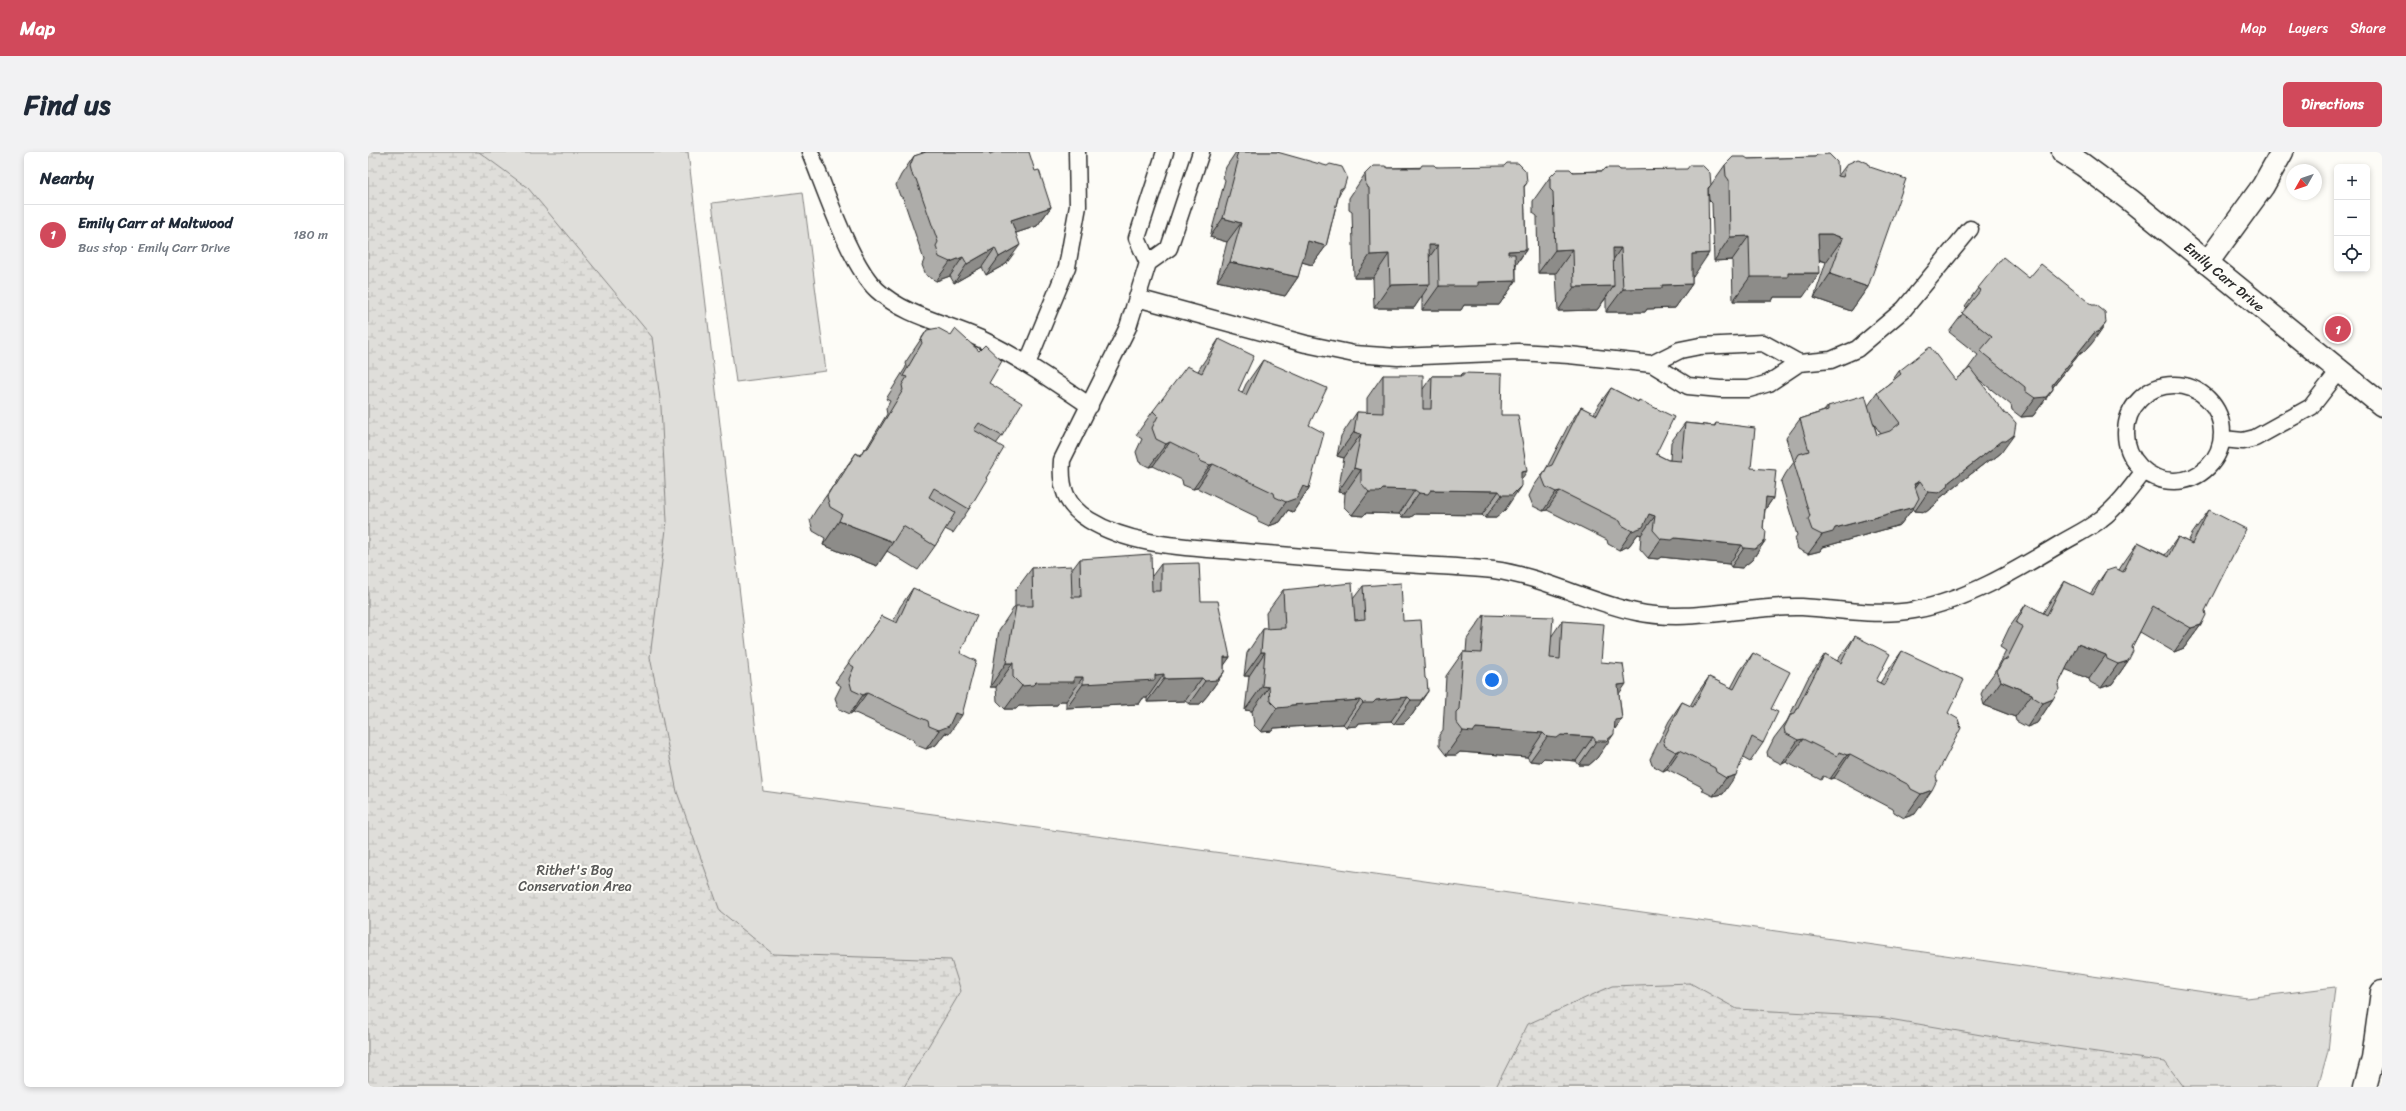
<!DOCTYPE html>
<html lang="en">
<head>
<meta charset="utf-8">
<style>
  :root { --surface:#fff; --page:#f2f2f3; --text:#1f2937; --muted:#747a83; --line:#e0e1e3; --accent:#d1495b }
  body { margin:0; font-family:Sriracha,sans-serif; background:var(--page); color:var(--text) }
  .controls { position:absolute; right:12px; top:12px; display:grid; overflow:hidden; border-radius:6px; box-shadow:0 2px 6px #0003 }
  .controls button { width:36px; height:36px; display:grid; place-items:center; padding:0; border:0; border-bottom:1px solid var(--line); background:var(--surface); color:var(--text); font:20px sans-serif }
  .compass { position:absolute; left:1918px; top:12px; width:36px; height:36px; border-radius:50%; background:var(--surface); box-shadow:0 2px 6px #0003; rotate:230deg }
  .you { position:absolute; left:1124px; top:528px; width:14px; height:14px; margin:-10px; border:3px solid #fff; border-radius:50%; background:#1a73e8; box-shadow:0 0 0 6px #1a73e833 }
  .badge { display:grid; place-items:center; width:26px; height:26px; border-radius:50%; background:var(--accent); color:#fff; font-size:13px; font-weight:700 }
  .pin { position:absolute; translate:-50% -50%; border:2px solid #fff; box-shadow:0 1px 4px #0006 }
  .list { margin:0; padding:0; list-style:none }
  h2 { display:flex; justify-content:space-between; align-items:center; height:52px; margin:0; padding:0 16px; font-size:17px }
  h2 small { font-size:13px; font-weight:400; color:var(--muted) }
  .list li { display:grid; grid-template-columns:26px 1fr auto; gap:12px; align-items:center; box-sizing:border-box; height:60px; padding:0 16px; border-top:1px solid var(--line) }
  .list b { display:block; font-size:15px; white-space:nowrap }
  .list p { margin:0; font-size:13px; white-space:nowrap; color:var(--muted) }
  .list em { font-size:13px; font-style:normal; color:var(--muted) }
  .icon { flex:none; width:22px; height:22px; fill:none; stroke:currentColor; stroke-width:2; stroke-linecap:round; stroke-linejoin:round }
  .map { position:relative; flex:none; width:2014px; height:935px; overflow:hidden; border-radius:6px }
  header { display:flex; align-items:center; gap:24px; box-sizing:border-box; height:56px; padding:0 20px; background:var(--accent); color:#fff }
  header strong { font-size:19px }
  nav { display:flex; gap:22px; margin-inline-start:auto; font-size:14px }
  .intro { display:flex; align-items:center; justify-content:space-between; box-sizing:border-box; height:96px; padding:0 24px }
  h1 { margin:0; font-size:28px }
  .button { padding:10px 18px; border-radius:6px; background:var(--accent); color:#fff; font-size:14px; font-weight:700 }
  main { display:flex; gap:24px; padding:0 24px }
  aside { flex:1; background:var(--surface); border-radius:6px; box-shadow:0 2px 6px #0003 }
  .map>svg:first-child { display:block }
  .green { fill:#dfdeda; stroke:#858482 }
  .wetland { fill:url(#wetland-marsh); stroke:#858482 }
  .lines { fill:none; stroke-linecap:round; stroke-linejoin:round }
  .service-casing { stroke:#2b2b2b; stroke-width:19 }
  .minor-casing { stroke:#2b2b2b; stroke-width:25 }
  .tertiary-casing { stroke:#2b2b2b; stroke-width:25 }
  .service { stroke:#fdfcf7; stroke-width:16 }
  .minor { stroke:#fdfcf7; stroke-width:22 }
  .tertiary { stroke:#fdfcf7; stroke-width:22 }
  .wall { fill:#adaca9; stroke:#2b2b2b; fill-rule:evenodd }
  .shaded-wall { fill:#8d8c89; stroke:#2b2b2b }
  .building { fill:#c9c8c4; stroke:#2b2b2b }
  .labels { text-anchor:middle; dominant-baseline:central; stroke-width:4; stroke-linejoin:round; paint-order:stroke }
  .street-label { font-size:14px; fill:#2b2b2b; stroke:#fdfcf7 }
  .park-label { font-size:14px; fill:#585857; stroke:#fdfcf7 }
</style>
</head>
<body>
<header>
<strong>Map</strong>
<nav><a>Map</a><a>Layers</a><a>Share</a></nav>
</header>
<div class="intro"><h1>Find us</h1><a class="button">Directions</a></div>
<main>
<aside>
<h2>Nearby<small></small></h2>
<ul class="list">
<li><span class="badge">1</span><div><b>Emily Carr at Maltwood</b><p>Bus stop · Emily Carr Drive</p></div><em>180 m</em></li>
</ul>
</aside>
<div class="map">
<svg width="2014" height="935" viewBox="0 0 2014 935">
  <defs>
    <pattern id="wetland-marsh" width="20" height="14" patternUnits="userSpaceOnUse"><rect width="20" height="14" fill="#dfdeda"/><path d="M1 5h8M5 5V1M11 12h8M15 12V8" fill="none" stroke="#c0bfbb"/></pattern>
  </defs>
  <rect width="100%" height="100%" fill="#fdfcf7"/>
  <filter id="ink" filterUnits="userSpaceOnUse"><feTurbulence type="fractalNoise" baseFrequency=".025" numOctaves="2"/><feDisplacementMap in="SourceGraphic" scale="8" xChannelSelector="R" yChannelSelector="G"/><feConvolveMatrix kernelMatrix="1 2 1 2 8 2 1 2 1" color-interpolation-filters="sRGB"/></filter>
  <g filter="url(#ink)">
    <path class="green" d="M0 0H320L395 639 972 717 1879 846 1967 835 1960 899 1950 935H0Z
      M435 40 458 219 368 230 344 51Z"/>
    <path class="wetland" d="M0 0H111L160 36 284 185 293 255 299 369 282 505 309 640 352 759 405 802 583 808 593 839 536 935H0Z
      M1322 831 1369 857 1510 865 1613 883 1797 910 1816 935H1128L1160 872 1244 834Z"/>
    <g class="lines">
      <defs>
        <path id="service" d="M442 0C457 36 482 113 509 138 539 166 584 172 619 190 655 208 688 231 722 254
          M833 0 801 96 780 111 760 175 694 308C692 335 697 353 721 368 763 394 818 395 865 399 922 404 980 409 1037 412 1067 414 1097 415 1126 418 1176 425 1220 450 1268 460 1322 472 1379 453 1434 455 1472 457 1509 465 1547 458 1599 448 1647 419 1692 392 1705 384 1721 377 1733 367 1750 354 1763 336 1776 319
          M780 111 769 86 797 0
          M769 146 938 192 986 202 1030 205 1150 200 1201 203 1284 212 1320 234 1352 237H1381L1401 231 1431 211 1463 208 1489 197 1536 157 1602 77
          M659 212 699 115 710 54 709 0
          M1284 212 1312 198 1332 194 1395 191 1431 211
          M1758 281a48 48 0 1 1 96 0a48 48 0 1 1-96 0Z
          M1855 287 1875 289 1887 286 1943 255 1971 219"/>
        <path id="minor" d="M1839 111 1895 34 1914 0"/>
        <path id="tertiary" d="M1695 0 1715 13 1762 48 2014 253
          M1997 935 2005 906 2014 840"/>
      </defs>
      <use href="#service" class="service-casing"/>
      <use href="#minor" class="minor-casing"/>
      <use href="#tertiary" class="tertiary-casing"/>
      <use href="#service" class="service"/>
      <use href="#minor" class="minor"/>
      <use href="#tertiary" class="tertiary"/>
    </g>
    <path class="wall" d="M554 0H621L622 2 667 19 683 55 669 74 648 81 638 112 618 123 614 115 586 131 582 124 568 129 558 123 554 113 556 108 535 46 532 44 528 33 533 23 546 4 553 2Z
      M868 0H909L976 35 971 42 958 94 944 113 934 110 930 125 917 144 849 129 859 90 842 85 857 28 855 25 858 15Z
      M1447 5 1470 24 1479 12 1500 135 1483 159 1446 146 1458 110 1451 108 1435 145H1406L1404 149H1365L1364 108 1346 109 1344 51 1341 48 1340 37 1357 13 1380 7Z
      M1068 15 1159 31 1156 35 1158 98 1148 113V129L1131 153H1096L1093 158H1054V144L1046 156H1006L1005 126H986L984 60 981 58V46L997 22 1020 16Z
      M1252 18 1340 38 1325 125H1324V132L1307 156 1279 157 1277 160H1238V146L1229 158 1190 159 1188 121H1170L1169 64 1165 61V49L1182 25 1205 20Z
      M1610 136 1725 190 1717 199 1713 200 1685 235V237L1665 264 1653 265 1644 258 1643 253 1609 226 1633 301 1624 308H1621L1572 346 1567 353 1558 360 1547 359 1545 356 1532 373 1455 395 1452 399 1440 402 1430 397 1427 386 1429 383 1413 330 1418 321 1426 310 1418 286 1432 267 1456 259 1460 254H1500L1509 241 1524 229 1531 219 1587 228 1599 218 1610 203 1581 180 1599 156 1597 154ZM1506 272 1513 282 1509 283Z
      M559 178 621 231 634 284 628 292 618 326 601 357 585 381 577 377 567 394 550 418 519 399 509 414 455 393 457 386 445 379 442 368 448 358 465 334H466L471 325 488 301 492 303 496 297H498L519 262 518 257 522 249 518 247 538 215 537 211Z
      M851 187 870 239 874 241 878 232 895 208 941 273V336L925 360 920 358 912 370 901 374 890 369 889 365 829 336 825 337 815 333 814 328 785 314 781 315 771 310 768 300 774 287 768 283 785 259 830 219 835 211Z
      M1095 221 1133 263 1153 328 1137 358 1128 366H1117L1114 363 1047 362 1043 365H1034L1031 362 998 361 995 364 984 363 976 355 977 341 970 340 976 306 969 304 973 284 989 260 999 261V246L1015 223 1055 237 1064 224H1092Z
      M1243 236 1270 250 1271 248 1288 302 1300 308H1302L1303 290 1317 271 1346 274 1348 271 1405 346 1397 358 1395 376 1397 389 1384 408 1374 416 1363 415 1361 412 1293 405 1290 407 1280 406 1272 397 1273 383 1270 382 1261 394 1251 398 1240 392 1239 388 1179 358 1175 359 1165 354 1161 344 1166 334 1178 317 1200 274 1213 255 1226 262 1229 255Z
      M1841 358 1837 459 1833 473 1816 496 1806 500 1772 480 1764 495 1760 509 1744 532 1733 536 1722 530 1721 527 1698 517 1690 533 1685 547 1669 571 1659 575 1648 569 1647 565 1616 553 1613 542 1618 532 1629 517 1638 499 1632 495 1641 476 1658 452 1675 461 1680 453 1696 429 1722 442 1738 419 1751 418 1754 413 1770 390 1797 403 1810 385 1820 390 1824 382Z
      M712 407 784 424 793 412 833 449 862 505 856 513V520L839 544 832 552H821L817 549 779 550V546H775L771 552 698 556V549H692L689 553 651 554 648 557H637L629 549 628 535H622L631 478 647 454V439L664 416 703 419Z
      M995 434 1035 469 1057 526 1060 539 1044 563 1036 571 1026 572 1023 569 991 571 989 574 978 575 975 572 906 576 904 579 893 580 886 573 884 559 877 558 881 524H876L879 501 895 477H899L898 461 915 438 985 447Z
      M545 436 592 501 581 582 577 581 568 593 558 597 548 593 546 588 485 560 482 562 471 557 467 546 473 534 467 530 514 464 525 470 532 455Z
      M1116 463 1183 485 1194 469 1233 510 1251 542 1254 567 1246 578 1229 606 1221 613H1211L1208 609 1176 606 1172 610 1162 609 1159 605 1092 600 1088 603H1078L1071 594V583L1075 578 1078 524 1095 500H1098L1099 487Z
      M1487 484 1508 529 1512 531 1517 523 1534 499 1580 561 1547 662 1536 666 1526 660 1525 657 1466 626 1462 627 1455 624 1453 628 1418 610 1414 612 1400 605 1399 600 1406 586 1419 569 1440 526 1457 502 1469 509Z
      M1385 501 1403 557 1395 591 1382 610 1375 606 1355 642 1345 644 1335 639 1334 635 1299 617 1295 619 1284 613 1282 607 1301 569 1314 550 1322 554 1328 543 1341 525 1363 536 1372 519Z"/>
    <path class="shaded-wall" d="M683 55 669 74 630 87 643 68Z
      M855 66 873 71 859 90 842 85Z
      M1450 82H1463L1475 86 1458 110 1447 106Z
      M1381 84 1364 108 1346 109 1362 85Z
      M940 89 958 94 944 113 927 108Z
      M652 93 638 112 618 123 631 105Z
      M1061 93H1070L1053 117Z
      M627 96 614 115 586 131 599 112Z
      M1245 96H1253L1237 120Z
      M1205 97 1188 121H1170L1187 98Z
      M1158 98 1141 122 1140 99Z
      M1341 101 1325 125 1307 126 1324 102Z
      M1021 102 1005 126H986L1002 103Z
      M595 105 582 124 568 129 582 110Z
      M862 110 930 125 917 144 849 129Z
      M1420 121H1452L1435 145H1406L1404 149H1365L1382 125Z
      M1462 122 1500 135 1483 159 1446 146Z
      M1148 129 1131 153H1096L1093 158H1054L1071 134 1110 130Z
      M1062 132 1046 156H1006L1022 133Z
      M1324 132 1307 156 1279 157 1277 160H1238L1255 137 1294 133Z
      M1246 134 1229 158 1190 159 1206 135Z
      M1738 171 1725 190 1717 199 1713 200 1676 246 1685 237 1665 264 1653 265 1667 246 1684 233 1726 181Z
      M986 280 993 282 976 306 969 304Z
      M1646 283 1633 301 1624 308H1621L1572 346 1567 353 1558 360 1547 359 1560 340 1581 330 1634 289Z
      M802 290 785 314 781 315 798 292Z
      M845 312 829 336 825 337 842 313Z
      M986 316 993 318 977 341 970 340Z
      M1159 319 1143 343 1153 334 1137 358 1128 366H1117L1134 343 1153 320Z
      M1552 329 1538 348 1546 332Z
      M935 334 941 336 925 360 920 358 912 370 901 374 918 350Z
      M1015 337 1047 338 1031 362 998 361 995 364 984 363 1001 340Z
      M1063 338 1131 339 1114 363 1047 362 1043 365H1034L1051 341Z
      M1192 339 1179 358 1175 359 1188 340Z
      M1398 345 1405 346 1392 365Z
      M1546 355 1532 373 1455 395 1452 399 1440 402 1454 383 1467 376Z
      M1281 362 1287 364 1273 383 1270 382 1261 394 1251 398 1264 379Z
      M471 369 525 390 509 414 455 393Z
      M1307 386 1374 393 1361 412 1293 405 1290 407 1280 406 1293 387Z
      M1397 389 1384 408 1374 416 1363 415 1376 396Z
      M1833 473 1816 496 1806 500 1823 476Z
      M1710 492 1738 503 1721 527 1694 516Z
      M893 500H897L881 524H876Z
      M856 505H862L846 528 856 520 839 544 832 552H821L837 529Z
      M1760 509 1744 532 1733 536 1750 512Z
      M638 511H645L628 535H622Z
      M796 522 779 546H775L771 552 698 556 715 532 787 523Z
      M706 525H715L698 549H692L689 553 651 554 648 557H637L654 534 668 530Z
      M834 526 817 549 779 550 796 527Z
      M1633 529 1664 542 1647 565 1616 553Z
      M1258 532 1241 556 1250 533Z
      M894 534 901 535 884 559 877 558Z
      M1060 539 1044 563 1036 571 1026 572 1043 548Z
      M499 541 485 560 482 562 495 543Z
      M1040 545 1023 569 991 571 989 574 978 575 995 551 1008 548Z
      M1685 547 1669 571 1659 575 1675 551Z
      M992 548 975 572 906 576 904 579 893 580 909 556 923 553Z
      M587 561 594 563 581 582 577 581 568 593 558 597 571 578Z
      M1254 567 1239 588 1246 582 1229 606 1221 613H1211L1228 589 1247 568Z
      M1108 576 1175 581 1159 605 1092 600 1088 603H1078L1095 579Z
      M1193 583 1225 585 1208 609 1176 606 1172 610 1162 609 1179 585Z
      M1435 587 1418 610 1414 612 1430 588Z
      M1312 598 1299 617 1295 619 1308 600Z
      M1482 602 1466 626 1462 627 1479 603Z
      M1368 623 1355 642 1345 644 1358 626Z
      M1564 638 1547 662 1536 666 1553 642Z"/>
    <path class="building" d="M558 0H621L622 2 627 0H661L667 19 671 18 683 55 643 68 652 93 631 105 627 96 599 112 595 105 582 110 571 105 568 94 570 90 548 27 545 25 542 14 546 4Z
      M870 0H909L959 14 962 12 974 15 979 25 976 35 972 37 958 94 940 89 930 125 862 110 873 71 855 66 870 9 868 6Z
      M1461 2 1469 10 1470 24 1475 25 1479 12 1490 7 1500 11 1502 15 1538 27 1500 135 1462 122 1475 86 1463 82H1450L1452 121H1420V125H1382L1381 84 1362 85 1361 28 1358 24 1357 13 1365 5H1377L1380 7 1447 5 1449 3Z
      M1139 11H1150L1158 19 1159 31 1156 34 1158 98 1140 99V102H1147L1148 129 1110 130V134H1071L1070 93H1061L1062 132 1022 133 1021 102 1002 103 1001 36 998 34 997 22 1005 14H1017L1020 16H1052L1054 13H1066L1068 15 1136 14Z
      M1322 13H1334L1342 21 1343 33 1340 36 1341 101 1324 102V132L1294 133V136L1255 137 1253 96H1245L1246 134 1206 135 1205 97 1187 98 1185 40 1182 37V25L1190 17H1202L1205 20 1235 19 1238 16H1250L1252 18 1319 17Z
      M1635 105 1661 126 1673 112 1724 153H1728L1737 160 1738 171 1730 180 1726 181 1684 233 1685 237 1678 245 1667 246 1657 239V235L1612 199 1624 185 1594 161 1613 138 1610 136Z
      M570 176 583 183 587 177 611 199 617 193 634 209 621 231 654 251 634 284 611 271 606 278 636 296 618 326 619 327 601 357 566 336 561 345 587 361 567 394 535 374 525 390 471 369 474 362 462 355 459 344 465 334 468 333 488 301 492 304 496 297 500 296 535 238 534 233 539 225 535 224 554 191 553 188 559 178Z
      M851 187 886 204 870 239 878 243 895 208 959 236 941 273 956 281 941 336 935 334 929 346 918 350 907 345 906 341 845 312 842 313 832 309 830 304 802 290 798 292 788 287 784 276 790 264 785 259 819 214 834 221Z
      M1562 195 1587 228 1602 216 1637 262 1641 263 1648 271 1646 283 1638 289H1634L1581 330 1580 334 1571 341 1560 340 1552 329 1546 332 1551 346 1546 355 1467 376 1465 380 1454 383 1444 378 1440 367 1442 364 1426 311 1431 302 1441 299 1432 267 1460 258V254L1497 243 1509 283 1522 279 1532 271 1509 241 1533 222 1531 219Z
      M1095 221 1134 222 1133 263H1150L1159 319 1153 320V334L1144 343H1134L1131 339 1063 338 1060 342 1051 341 1047 338 1015 337 1012 340H1001L993 331V318L986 316 993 282 986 280 989 260 1015 261V223H1055V257H1063L1064 224H1095Z
      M1243 236 1270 250 1271 248 1306 265 1288 302 1300 308 1313 309 1317 271 1347 274 1348 271 1387 276 1383 316 1408 318 1405 346 1398 345 1395 376 1398 379 1397 389 1387 397 1376 396 1374 393 1307 386 1304 388 1293 387 1285 378 1287 364 1281 362 1275 375 1264 379 1254 373 1252 369 1192 339 1188 340 1178 335 1174 325 1179 315 1184 313 1213 255 1229 263Z
      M1841 358 1878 377 1837 459 1838 463 1833 473 1823 476 1785 454 1764 495 1765 499 1760 509 1750 512 1739 507 1738 503 1710 492 1690 533 1691 537 1685 547 1675 551 1665 545 1664 542 1633 529 1629 519 1635 508 1639 507 1655 475 1648 471 1658 452 1679 463 1696 429 1725 443 1738 419 1747 416 1755 420 1770 390 1800 405 1810 385 1824 392Z
      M783 402 784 439H793V412L831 411 833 449H850L862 505H856V520L849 528 837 529 834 526 796 527V522L787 523V528L715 532V525H706V530H668L665 533 654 534 645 525V511H638L648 454H665L664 416 703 414 704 445H713L712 407Z
      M984 431 987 468 997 467 995 434 1033 431 1035 469 1053 468 1057 526 1059 528 1060 539 1053 548H1043L1040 545 1008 548 1005 551H995L992 548 923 553 920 555 909 556 902 549 901 535 894 534 897 500H893L895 477 917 476 915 438Z
      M545 436 609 464 592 501 608 509 594 563 587 561 581 574 571 578 561 574 560 569 499 541 495 543 484 538 481 527 486 515 480 511 514 464 529 471Z
      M1116 463 1185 465 1182 506 1192 507 1194 469 1236 472 1233 510 1255 512 1258 532 1250 533 1254 567 1247 568 1246 582 1238 589H1228L1225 585 1193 583 1189 586 1179 585 1175 581 1108 576 1105 580 1095 579 1088 570V560L1091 557 1095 500 1113 501Z
      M1487 484 1522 502 1508 529 1516 533 1534 499 1596 528 1580 561 1590 567 1593 576 1568 624 1569 628 1564 638 1553 642 1543 637 1541 633 1482 602 1479 603 1471 600 1469 604 1435 587 1430 588 1417 581 1416 576 1423 562 1427 561 1457 502 1473 511Z
      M1385 501 1422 520 1403 557 1410 560 1395 591 1384 585 1368 623 1358 626 1348 620 1347 616 1312 598 1308 600 1297 594 1295 588 1314 550 1325 555 1341 525 1366 537Z"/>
  </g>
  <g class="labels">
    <g class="street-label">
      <text transform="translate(1856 125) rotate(40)">Emily Carr Drive</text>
    </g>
    <g class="park-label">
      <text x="207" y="718">Rithet's Bog<tspan x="207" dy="16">Conservation Area</tspan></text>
    </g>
  </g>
</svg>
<div class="controls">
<button>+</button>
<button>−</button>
<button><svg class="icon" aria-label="locate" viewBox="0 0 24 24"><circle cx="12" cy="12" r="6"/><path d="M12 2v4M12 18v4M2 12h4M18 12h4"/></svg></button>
</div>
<svg class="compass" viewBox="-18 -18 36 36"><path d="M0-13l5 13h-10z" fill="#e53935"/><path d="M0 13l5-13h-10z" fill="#747a83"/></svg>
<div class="you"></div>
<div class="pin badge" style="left:1970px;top:177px">1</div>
</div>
</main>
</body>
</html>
